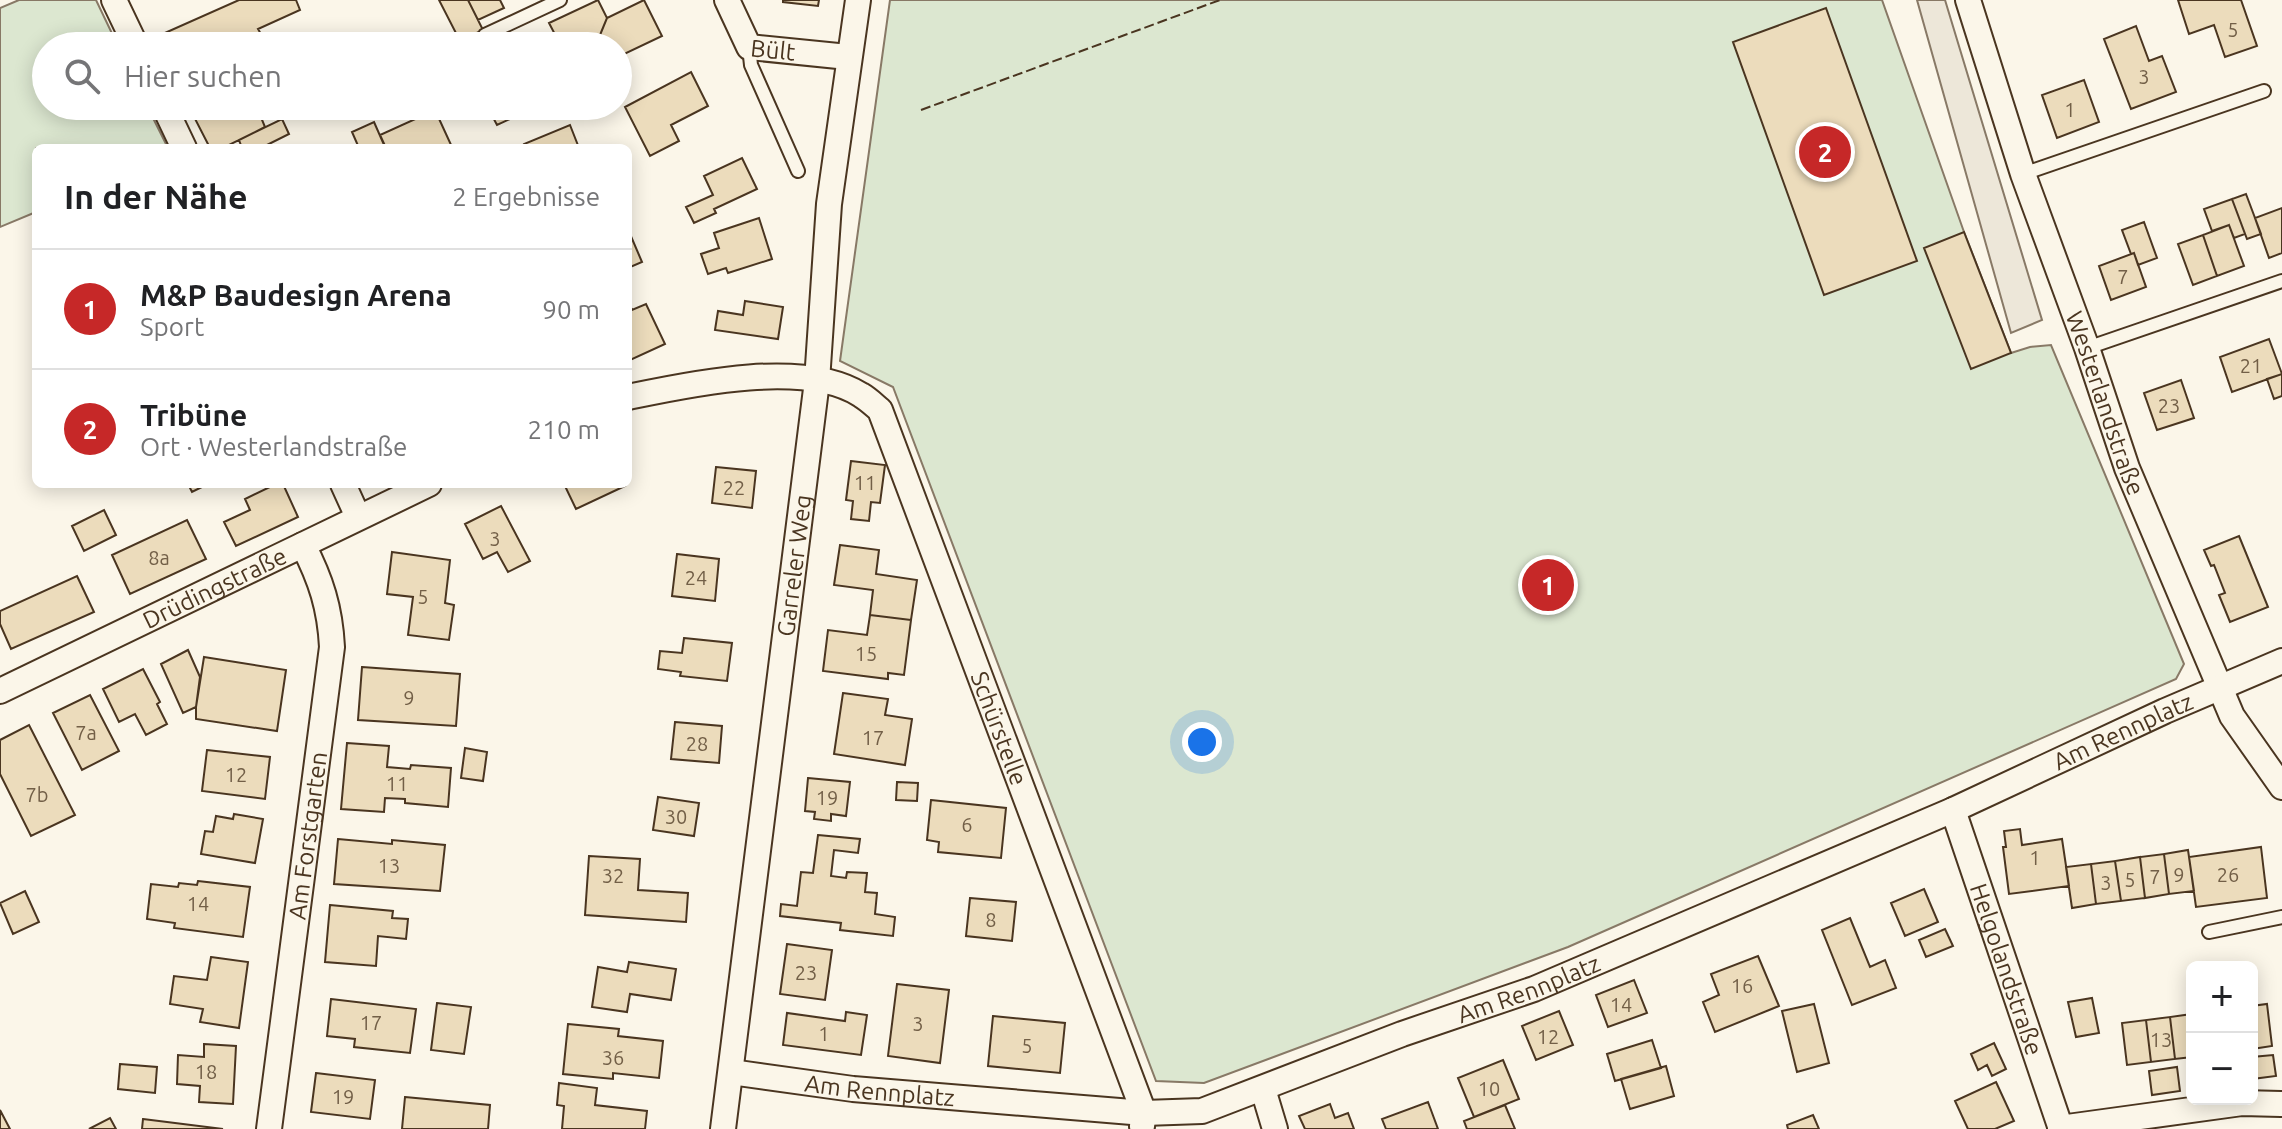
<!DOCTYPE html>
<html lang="de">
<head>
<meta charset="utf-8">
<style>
  :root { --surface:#fff; --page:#f2f2f2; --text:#202124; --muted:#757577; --line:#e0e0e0; --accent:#c62828 }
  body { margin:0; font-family:Ubuntu,sans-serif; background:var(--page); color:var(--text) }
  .controls { position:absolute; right:24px; bottom:24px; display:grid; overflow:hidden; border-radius:12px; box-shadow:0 4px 20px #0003 }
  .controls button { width:72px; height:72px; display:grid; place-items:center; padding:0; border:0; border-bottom:2px solid var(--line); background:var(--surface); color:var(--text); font:40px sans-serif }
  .you { position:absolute; left:1202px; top:742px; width:28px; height:28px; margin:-20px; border:6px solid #fff; border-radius:50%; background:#1a73e8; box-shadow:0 0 0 12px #1a73e833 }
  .badge { display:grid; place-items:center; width:52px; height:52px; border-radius:50%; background:var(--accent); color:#fff; font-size:26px; font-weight:700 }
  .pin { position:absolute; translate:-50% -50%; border:4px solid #fff; box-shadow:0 2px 8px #0006 }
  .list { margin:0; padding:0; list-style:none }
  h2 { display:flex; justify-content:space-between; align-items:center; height:104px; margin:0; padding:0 32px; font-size:34px }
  h2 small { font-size:26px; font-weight:400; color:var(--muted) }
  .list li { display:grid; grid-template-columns:52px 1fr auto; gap:24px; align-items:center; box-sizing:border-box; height:120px; padding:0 32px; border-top:2px solid var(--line) }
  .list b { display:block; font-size:30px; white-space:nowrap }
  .list p { margin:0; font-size:26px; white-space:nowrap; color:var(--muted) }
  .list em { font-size:26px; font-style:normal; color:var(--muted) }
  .icon { flex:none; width:44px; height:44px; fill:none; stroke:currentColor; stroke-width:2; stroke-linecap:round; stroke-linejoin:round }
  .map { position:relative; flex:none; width:2282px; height:1129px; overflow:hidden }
  .search { position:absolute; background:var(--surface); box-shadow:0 4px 20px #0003; left:32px; top:32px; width:600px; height:88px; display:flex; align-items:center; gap:20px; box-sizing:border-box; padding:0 28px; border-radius:44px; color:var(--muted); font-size:30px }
  .panel { position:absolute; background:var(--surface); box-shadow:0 4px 20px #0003; left:32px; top:144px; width:600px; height:344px; border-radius:12px }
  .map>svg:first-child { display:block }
  .green { fill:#dce7d0; stroke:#887966; stroke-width:2 }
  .parking { fill:#ede7d9; stroke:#887966; stroke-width:2 }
  .building { fill:#ecdcbc; stroke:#4a3520; stroke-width:2 }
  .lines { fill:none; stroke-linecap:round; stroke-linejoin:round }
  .service-casing { stroke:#4a3520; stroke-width:16 }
  .minor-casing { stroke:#4a3520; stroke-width:28 }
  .service { stroke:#fbf6e9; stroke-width:12 }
  .minor { stroke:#fbf6e9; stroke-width:24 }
  .fence { stroke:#4a3520; stroke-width:2; stroke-dasharray:10 4; stroke-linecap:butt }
  .labels { text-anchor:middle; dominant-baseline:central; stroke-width:6; stroke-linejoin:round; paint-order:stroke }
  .number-label { font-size:20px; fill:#725f47 }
  .street-label { font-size:24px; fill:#4a3520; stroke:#fbf6e9 }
</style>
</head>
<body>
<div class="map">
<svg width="2282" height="1129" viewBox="0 0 2282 1129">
  <rect width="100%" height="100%" fill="#fbf6e9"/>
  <path class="green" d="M19 0H96L118 46H46V106H147L168 148H36V212L0 227V8Z
    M890 0H1882L1964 232 2011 353 2030 347 2051 345 2184 664 2176 679 1568 947 1204 1083 1156 1081 893 387 840 361Z"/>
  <path class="parking" d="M1917 0H1945L2042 320 2011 333Z"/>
  <path class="building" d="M239 0H296L300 10 258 29 261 34 235 46H163L158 36Z
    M439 0H468L483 30 460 41Z
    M468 0H500L504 8 478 20Z
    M598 0 607 18 600 35 577 46H561L549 23Z
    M644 0 662 36 618 57V46H605L600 35 607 18Z
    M783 0H819L818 6 783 2Z
    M2178 0H2241L2257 46 2225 57 2214 25 2189 34Z
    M1826 8 1917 261 1824 295 1733 42Z
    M2136 26 2149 61 2162 56 2176 92 2131 109 2104 39Z
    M691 72 708 106 671 125 679 141 650 156 625 107Z
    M2084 80 2099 122 2057 138 2042 95Z
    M201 106H265L268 111 260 115 265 127 223 148H210L191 111Z
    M487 106H519L523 113 497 125Z
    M435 110 452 147 386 148 380 135Z
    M282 119 289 134 261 148H242L239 140Z
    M374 122 385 147 359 148 352 132Z
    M570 125 579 148H525L524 144Z
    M742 158 757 189 714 209 716 213 694 223 686 207 713 195 704 176Z
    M2246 194 2261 234 2247 239 2232 199Z
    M2232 199 2245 234 2234 238 2229 225 2212 231 2204 209Z
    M2282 208V253L2269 258 2255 218Z
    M759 218 772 259 728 273 726 268 708 274 701 254 719 248 714 233Z
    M2144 222 2157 258 2138 265 2134 253 2131 254 2122 230Z
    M2229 225 2244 266 2217 276 2203 235Z
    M1964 232 2011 353 1971 369 1924 248Z
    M630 234 642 262 628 268V235Z
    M2203 235 2217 276 2193 285 2178 244Z
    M2134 253 2146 287 2111 300 2099 266Z
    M628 301 632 310 646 304 665 344 628 361Z
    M745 301 783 307 778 339 715 330 718 311 743 315Z
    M2269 339 2282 374 2232 392 2220 357Z
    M2282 374V396L2274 399 2267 379Z
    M2181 380 2194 418 2157 430 2144 393Z
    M851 461 885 465 880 503 871 502 869 521 851 519 853 501 846 500Z
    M716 467 756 471 752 508 712 503Z
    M188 484H208L192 492Z
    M276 484H283L298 517 236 546 224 522 250 510 245 499Z
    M564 484H624L625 486 576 509Z
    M501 506 530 561 508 572 497 552 483 559 465 524Z
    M104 510 116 535 84 551 72 526Z
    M187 520 206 559 130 594 112 555Z
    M2239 536 2268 607 2230 622 2219 595 2225 593 2214 565 2211 566 2204 550Z
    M840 545 879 550 876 574 917 580 911 620 870 615 873 590 834 585Z
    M392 552 450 560 445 603 454 605 449 640 408 635 413 597 387 594Z
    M677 554 719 559 715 601 672 596Z
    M77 576 94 612 11 649 0 624V611Z
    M870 615 911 620 904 675 888 673V679L823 671 828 630 867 635Z
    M684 638 732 643 727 681 680 676 681 672 658 669 660 651 682 653Z
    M188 650 200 677 196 707 183 713 161 664Z
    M204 657 286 670 277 731 196 719V707Z
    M362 667 460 674 456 726 358 720Z
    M143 669 160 702 157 704 167 724 146 735 135 714 119 722 103 689Z
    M843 693 888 699 885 715 912 719 905 765 834 754Z
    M90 695 119 751 82 770 53 713Z
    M675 722 722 726 719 763 671 759Z
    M29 725 75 815 31 836 0 774V740Z
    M347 743 389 746 387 767 410 769 411 765 451 768 448 807 405 803V799L385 798 384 812 341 809Z
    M465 748 487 752 483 781 461 778Z
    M207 750 270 757 265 799 202 791Z
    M808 778 850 782 846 816 831 814V821L814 819 815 812 805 811Z
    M897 782 918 783 917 801 896 800Z
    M658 797 699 803 694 836 653 830Z
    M931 800 1006 808 1001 858 938 852 939 842 927 840Z
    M234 814 263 819 255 863 201 854 205 831 213 832 216 816 233 819Z
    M2020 829 2022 845 2062 839 2069 886 2009 894 2003 847H2006L2004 831Z
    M818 835 860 839 858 853 834 850 831 876 846 878 847 872 867 873 865 892 877 893 875 914 895 917 893 936 840 930 841 923 780 916 781 904 797 906 801 872 813 873Z
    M338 839 392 844V840L445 845 440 891 334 884Z
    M2261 847 2267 898 2196 907 2189 857Z
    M2188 850 2194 891 2169 894 2164 854Z
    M2164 854 2169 894 2145 898 2140 857Z
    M589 856 640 859 638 890 688 893 686 922 585 915Z
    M2140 857 2145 898 2121 901 2115 861Z
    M2115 861 2121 901 2096 904 2091 864Z
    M2091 864 2096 904 2072 908 2066 867Z
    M198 881 250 887 243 937 174 928 175 923 147 919 151 884 178 887 179 883 197 885Z
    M1924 889 1938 922 1905 936 1891 903Z
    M25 891 39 922 13 934 0 903Z
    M970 898 1016 902 1012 941 966 936Z
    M330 905 393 911 392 918 408 919 406 939 378 936 376 966 325 962Z
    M1850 918 1870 967 1885 960 1896 988 1852 1005 1822 930Z
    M1945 929 1953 946 1926 957 1919 940Z
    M787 944 832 950 825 1000 780 994Z
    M1758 956 1779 1006 1715 1032 1703 1002 1719 995 1711 974Z
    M211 957 248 962 239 1028 200 1022 203 1009 170 1004 174 976 207 980Z
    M629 962 676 969 671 1000 630 994 627 1012 592 1007 598 967 627 972Z
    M1634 980 1647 1013 1608 1027 1596 995Z
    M897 984 949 990 940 1063 888 1056Z
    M2092 998 2099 1033 2076 1037 2068 1002Z
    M331 999 416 1009 410 1053 354 1047 355 1039 327 1036Z
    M437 1003 471 1007 464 1054 431 1050Z
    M1814 1004 1829 1063 1797 1072 1782 1011Z
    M2267 1004 2272 1046 2252 1049V1006Z
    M1559 1011 1573 1045 1536 1060 1522 1026Z
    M846 1012 867 1015 861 1055 783 1045 787 1013 845 1021Z
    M2192 1014V1057L2175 1059 2170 1017Z
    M993 1016 1065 1023 1060 1073 988 1066Z
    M2170 1017 2175 1059 2151 1062 2146 1020Z
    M2146 1020 2151 1062 2127 1065 2122 1023Z
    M568 1024 619 1029 618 1036 663 1041 659 1078 613 1073V1079L563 1074Z
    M1652 1040 1661 1068 1615 1081 1607 1054Z
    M1994 1043 2006 1069 1992 1076 1987 1065 1978 1070 1971 1054Z
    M204 1044 236 1046 233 1104 199 1102 200 1086 177 1084 178 1055 204 1057Z
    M2273 1055 2276 1076 2252 1079V1057Z
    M1503 1060 1519 1099 1474 1117 1458 1078Z
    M120 1064 157 1067 155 1093 118 1089Z
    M1666 1066 1674 1096 1630 1109 1621 1079Z
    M2177 1067 2180 1091 2152 1095 2149 1071Z
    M316 1073 375 1080 370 1119 311 1112Z
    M1996 1082 2014 1121 1995 1129H1968L1955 1101Z
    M559 1083 597 1088 595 1105 647 1111 645 1129H562L564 1106 557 1105Z
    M405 1097 490 1105 488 1129H402Z
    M1428 1102 1438 1129H1386L1382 1119Z
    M1330 1104 1335 1118 1348 1113 1354 1129H1305L1299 1116Z
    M1505 1105 1515 1129H1467L1464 1121Z
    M0 1110 10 1129H0Z
    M1813 1115 1819 1129H1788L1787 1125Z
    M110 1118 116 1129H89Z
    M143 1119 223 1129H142Z"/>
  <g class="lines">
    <defs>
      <path id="service" d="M485 35 560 0
        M749 47 751 65 798 171
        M2023 174 2264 91
        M2087 348 2282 281
        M2209 932 2282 917"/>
      <g id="minor">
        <path d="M114 0 136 46"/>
        <path id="s1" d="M727 0 749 47 848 57"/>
        <path id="s2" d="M1968 0 2023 174 2087 348 2127 468 2232 716 2282 787"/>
        <path d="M164 106 184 148"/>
        <path id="s3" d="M628 397C690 384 805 359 861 395 868 399 874 405 880 410L1144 1113 1142 1126"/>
        <path d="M343 484 358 517"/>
        <path id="s4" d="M0 691 429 484"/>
        <path id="s5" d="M1953 810 2061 1129"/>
        <path id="s6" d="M731 1072 853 1089 1144 1113 1202 1111 1402 1034 1534 989 1953 810 2165 711 2282 661"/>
        <path d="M1263 1089 1275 1129"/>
        <path d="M2060 1128 2242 1103 2281 1104"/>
        <path id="s7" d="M269 1129 332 647C330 608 321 580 303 545"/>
        <path id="s8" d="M723 1129 817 381 829 204 858 0"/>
      </g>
    </defs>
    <use href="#service" class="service-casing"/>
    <use href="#minor" class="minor-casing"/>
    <use href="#service" class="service"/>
    <use href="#minor" class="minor"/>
    <path class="fence" d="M921 110 1220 0"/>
  </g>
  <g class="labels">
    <g class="number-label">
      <text x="2233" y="29">5</text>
      <text x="2144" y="76">3</text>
      <text x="2070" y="109">1</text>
      <text x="2123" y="276">7</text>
      <text x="2251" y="365">21</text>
      <text x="2169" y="405">23</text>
      <text x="865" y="482">11</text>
      <text x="734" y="487">22</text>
      <text x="495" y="538">3</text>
      <text x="159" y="557">8a</text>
      <text x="696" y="577">24</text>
      <text x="423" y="596">5</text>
      <text x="866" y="653">15</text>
      <text x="409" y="697">9</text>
      <text x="86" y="732">7a</text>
      <text x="873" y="737">17</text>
      <text x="697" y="743">28</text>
      <text x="236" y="774">12</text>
      <text x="397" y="783">11</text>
      <text x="37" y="794">7b</text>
      <text x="827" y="797">19</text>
      <text x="676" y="816">30</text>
      <text x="967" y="824">6</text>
      <text x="2035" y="857">1</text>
      <text x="389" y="865">13</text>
      <text x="2179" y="874">9</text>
      <text x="2228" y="874">26</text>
      <text x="613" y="875">32</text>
      <text x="2155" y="876">7</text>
      <text x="2130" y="879">5</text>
      <text x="2106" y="882">3</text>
      <text x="198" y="903">14</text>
      <text x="991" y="919">8</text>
      <text x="806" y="972">23</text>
      <text x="1742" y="985">16</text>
      <text x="1621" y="1004">14</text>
      <text x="371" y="1022">17</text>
      <text x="918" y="1023">3</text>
      <text x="824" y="1033">1</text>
      <text x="1548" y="1036">12</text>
      <text x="2161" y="1039">13</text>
      <text x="1027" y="1045">5</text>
      <text x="613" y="1057">36</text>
      <text x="206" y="1071">18</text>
      <text x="1489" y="1088">10</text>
      <text x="343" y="1096">19</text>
    </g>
    <g class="street-label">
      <text stroke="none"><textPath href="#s1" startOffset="76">Bült</textPath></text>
      <text stroke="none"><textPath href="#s2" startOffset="426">Westerlandstraße</textPath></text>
      <text stroke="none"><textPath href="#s8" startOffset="568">Garreler Weg</textPath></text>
      <text stroke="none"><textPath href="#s4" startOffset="238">Drüdingstraße</textPath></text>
      <text stroke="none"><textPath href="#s3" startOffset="602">Schürstelle</textPath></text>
      <text stroke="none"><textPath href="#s6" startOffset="1470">Am Rennplatz</textPath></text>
      <text stroke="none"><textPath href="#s7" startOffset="296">Am Forstgarten</textPath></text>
      <text stroke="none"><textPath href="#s5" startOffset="168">Helgolandstraße</textPath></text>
      <text stroke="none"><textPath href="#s6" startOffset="822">Am Rennplatz</textPath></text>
      <text stroke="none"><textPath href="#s6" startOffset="150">Am Rennplatz</textPath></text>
    </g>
  </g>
</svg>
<div class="controls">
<button>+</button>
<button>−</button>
</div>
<div class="you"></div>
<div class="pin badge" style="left:1548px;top:585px">1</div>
<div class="pin badge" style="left:1825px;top:152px">2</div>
<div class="search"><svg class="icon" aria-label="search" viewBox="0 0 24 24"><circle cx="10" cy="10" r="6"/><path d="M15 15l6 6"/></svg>Hier suchen</div>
<section class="panel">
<h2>In der Nähe<small>2 Ergebnisse</small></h2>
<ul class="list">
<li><span class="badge">1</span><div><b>M&amp;P Baudesign Arena</b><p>Sport</p></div><em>90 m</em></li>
<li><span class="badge">2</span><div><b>Tribüne</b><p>Ort · Westerlandstraße</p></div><em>210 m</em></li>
</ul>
</section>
</div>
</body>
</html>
